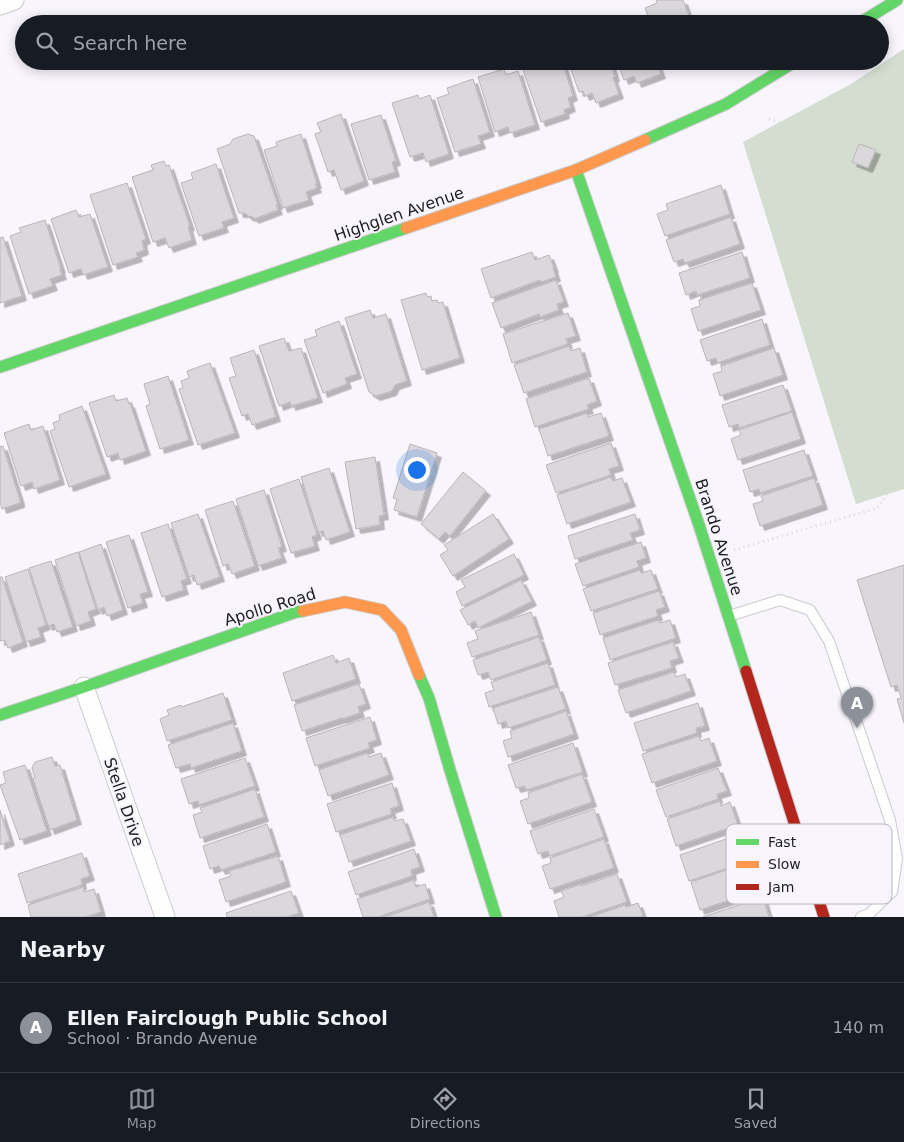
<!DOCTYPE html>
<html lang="en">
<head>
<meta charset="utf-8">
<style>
  :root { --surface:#171b24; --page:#20242c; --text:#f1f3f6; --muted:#9ea1a6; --line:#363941; --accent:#8c9099 }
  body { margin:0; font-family:"DejaVu Sans",sans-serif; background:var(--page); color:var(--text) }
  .you { position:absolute; left:416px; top:469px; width:18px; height:18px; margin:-12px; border:4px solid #fff; border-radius:50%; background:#1a73e8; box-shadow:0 0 0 8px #1a73e833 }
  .badge { display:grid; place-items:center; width:32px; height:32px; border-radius:50%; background:var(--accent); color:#fff; font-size:16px; font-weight:700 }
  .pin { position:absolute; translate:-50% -41px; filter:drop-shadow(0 1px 2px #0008) }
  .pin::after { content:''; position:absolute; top:26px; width:18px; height:15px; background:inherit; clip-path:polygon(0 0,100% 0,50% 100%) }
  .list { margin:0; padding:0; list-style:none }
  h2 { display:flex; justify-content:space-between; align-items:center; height:65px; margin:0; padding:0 20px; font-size:21px }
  h2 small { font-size:16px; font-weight:400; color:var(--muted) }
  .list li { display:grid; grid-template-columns:32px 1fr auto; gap:15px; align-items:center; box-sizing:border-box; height:90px; padding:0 20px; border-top:1px solid var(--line) }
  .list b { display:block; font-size:19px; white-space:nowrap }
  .list p { margin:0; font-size:16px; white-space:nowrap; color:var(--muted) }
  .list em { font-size:16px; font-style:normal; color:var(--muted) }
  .icon { flex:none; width:28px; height:28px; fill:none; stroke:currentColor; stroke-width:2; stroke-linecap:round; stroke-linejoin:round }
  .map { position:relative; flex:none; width:904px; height:917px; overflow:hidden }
  .search { position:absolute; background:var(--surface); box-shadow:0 2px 12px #0003; left:15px; right:15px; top:15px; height:55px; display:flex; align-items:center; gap:12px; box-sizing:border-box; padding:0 18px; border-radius:28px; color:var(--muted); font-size:19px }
  .sheet { height:155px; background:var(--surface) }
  nav { display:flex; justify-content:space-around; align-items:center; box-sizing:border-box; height:70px; border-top:1px solid var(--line); background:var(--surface); font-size:14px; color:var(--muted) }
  nav a { display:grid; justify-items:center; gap:2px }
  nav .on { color:var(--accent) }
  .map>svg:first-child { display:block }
  .green { fill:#d3ded0 }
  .building { fill:#dbd8dc; stroke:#b9b6b9; filter:url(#shadow) }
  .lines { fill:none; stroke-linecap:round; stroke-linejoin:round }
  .lane-casing { stroke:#cbcace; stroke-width:12 }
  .street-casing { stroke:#cbcace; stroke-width:21 }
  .fast-casing { stroke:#cbcace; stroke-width:13 }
  .slow-casing { stroke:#cbcace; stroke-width:13 }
  .jam-casing { stroke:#cbcace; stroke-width:13 }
  .path { stroke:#d8d7d8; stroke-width:3; stroke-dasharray:1 4; stroke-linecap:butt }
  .lane { stroke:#fefeff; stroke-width:10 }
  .street { stroke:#fefeff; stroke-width:19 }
  .fast { stroke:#63d668; stroke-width:11 }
  .slow { stroke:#ff974d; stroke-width:11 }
  .jam { stroke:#b3261e; stroke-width:11 }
  .labels { text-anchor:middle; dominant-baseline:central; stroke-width:4; stroke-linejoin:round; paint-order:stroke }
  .street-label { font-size:16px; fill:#1e1d20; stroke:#f7f4fe }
  .key { fill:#f7f4fe; stroke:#b6b4bb; stroke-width:1 }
  .key-label { font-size:14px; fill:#1e1d20 }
</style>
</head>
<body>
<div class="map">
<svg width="904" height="917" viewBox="0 0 904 917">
  <defs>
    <filter id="shadow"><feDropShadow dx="4.5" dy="4.5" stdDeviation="0" flood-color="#0004"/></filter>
  </defs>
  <rect width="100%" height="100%" fill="#f8f6fc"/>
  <path class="green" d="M904 49V489L856 504 743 142 851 84Z"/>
  <path class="building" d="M658 0H683L692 24H651L645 8 657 3 656 1Z
    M630 18 632 24H614Z
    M520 61H562L573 96 568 98 571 107 564 110 565 114 541 122Z
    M568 61H610L615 77 613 78 619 94 596 103 592 93 585 96 583 91 579 92Z
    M617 61H656L661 74 637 83 634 76 624 80Z
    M504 69 506 75 518 71 535 125 510 133 508 127 495 132 478 77Z
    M473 79 490 132 478 136 481 144 455 152 437 98 449 94 447 88Z
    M418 95 419 99 430 95 449 154 426 162 423 153 410 157 392 103Z
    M341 114 364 181 341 190 334 170 328 172 315 134 321 132 317 123Z
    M381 115 396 161 392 162 395 172 369 180 351 124Z
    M248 134 254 136 278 205H276L278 210 254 219 253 217 248 216 245 213H239L217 149 230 144 233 139Z
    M301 134 317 184H315L317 188 306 192 309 200 283 208 264 150 277 146 276 142Z
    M859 144 876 150 868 168 852 162Z
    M164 161 166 166 169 165 190 226 188 227 192 240 169 248 165 238 153 242 132 177 153 170 151 165Z
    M216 164 234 218 222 222 224 228 199 236 181 183 193 179 191 173Z
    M127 183 146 239 142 241 144 250 136 253 138 257 113 265 90 195Z
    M721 185 730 214 665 236 657 214 668 210 666 204Z
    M76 210 79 217 90 214 108 267 83 275 81 269 69 273 51 219Z
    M731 217 740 244 685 263 683 259 674 262 666 240Z
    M45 220 61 269 60 270 62 275 50 279 53 286 29 294 10 236 21 232 19 228Z
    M3 237 22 296 0 303V238Z
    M532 252 535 260 549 255 554 268H553L556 277 541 282 540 280 491 298 481 269Z
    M742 252 750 278 697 295 696 291 686 295 679 273Z
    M556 280 564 302 557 304 559 310 540 317 539 314 501 328 492 303Z
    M752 283 761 310 698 331 691 309 700 306 699 300Z
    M426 293 427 297 431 296 432 301 437 300 438 303 443 302 460 358 422 370 401 300Z
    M370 310 373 318 386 314 407 381 395 385 392 391 376 396 369 392 345 318Z
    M568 313 576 336 566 339 568 344 512 363 503 334Z
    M762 319 770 345 717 363 716 358 707 361 700 340Z
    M339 321 357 374 345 378 347 384 323 393 304 340 317 336 315 330Z
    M284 338 289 351 301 348 318 398 291 406 290 402 279 406 259 346Z
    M569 346 571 351 580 348 587 372 524 393 514 365Z
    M774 348 783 375 720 396 713 374 722 371 721 366Z
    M254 350 276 417 252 425 248 414 242 416 229 378 236 376 230 358Z
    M210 363 235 433 198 445 179 389 183 388 181 381 189 378 187 371Z
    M168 376 189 440 160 449 146 406 150 404 144 384Z
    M589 378 597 401 587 405 589 409 535 427 526 399Z
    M783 385 792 411 739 428 738 424 729 427 722 405Z
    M114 395 116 401 127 398 129 404 130 403 146 451 120 460 118 453 107 457 89 403Z
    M82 406 106 474 69 487 50 431 55 429 53 423 60 420 59 415Z
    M792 412 801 439 738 460 731 439 741 435 739 430Z
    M587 413 588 417 601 413 609 436 548 456 539 429Z
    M29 424 31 430 43 426 60 480 34 489 32 482 21 486 4 433Z
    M611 443 619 466 609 469 611 475 556 493 546 465Z
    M410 444 437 453 417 517 394 510 397 499 393 498Z
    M0 446V447L3 446 20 500V503L2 509 0 502Z
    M804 450 813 476 760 493 759 489 750 492 743 470Z
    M375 457 384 515 379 516 380 525 356 529 345 462Z
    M329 468 350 532 326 540 323 531 318 532 301 477Z
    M463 472 486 491 450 536 445 532 439 539 421 524Z
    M611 477 613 481 622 478 631 502 567 524 557 495Z
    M814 478 823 505 760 526 753 504 763 501 761 496Z
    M299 479 317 535 312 537 315 546 291 553 270 489Z
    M264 490 282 547 278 548 282 558 258 566 236 499Z
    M233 501 255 566 232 574 228 564 223 566 205 510Z
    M198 514 220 577 197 585 194 575 189 577 171 523Z
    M493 514 509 539 453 576 440 555 448 550 444 545Z
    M635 514 640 530 630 533 633 540 575 559 568 536Z
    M168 524 187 579 181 581 184 590 162 597 141 533Z
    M129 535 148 592 140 594 143 603 128 608 106 542Z
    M641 542 646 558 637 561 639 567 583 586 575 564Z
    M101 544 123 610 107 616 104 607 98 610 79 552Z
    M78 552 96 609 88 612 91 621 76 626 55 560Z
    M514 554 524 575 462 606 456 592 465 587 461 580Z
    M51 561 73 627 57 632 54 624 48 626 29 568Z
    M904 565V723L897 699 901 698 897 685 891 687 857 580Z
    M28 569 46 625 38 628 41 637 26 642 5 577Z
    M640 570 641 573 651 570 658 589 591 611 583 589Z
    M0 577H2L23 642 8 648 5 640 0 641Z
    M521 580 532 601 478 628 475 621 468 625 460 610Z
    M659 591 665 607 656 610 658 616 600 635 593 613Z
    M531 612 539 635 472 657 467 643 478 639 475 631Z
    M659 620 660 623 670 620 676 638 610 660 603 638Z
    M539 637 547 660 491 680 488 672 478 675 473 660Z
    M673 642 679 658 670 661 672 668 615 685 608 663Z
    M333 655 336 663 349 658 356 679 292 701 283 673Z
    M548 663 555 685 489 707 485 693 494 690 491 682Z
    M674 672 676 677 685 674 691 691 626 713 618 690Z
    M359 684 366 704 358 707 360 713 342 719V718L302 731 294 705Z
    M558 687 566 709 508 728 506 721 498 724 493 708Z
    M223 693 232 720 167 741 160 719 169 715 167 710 181 705V707Z
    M698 703 705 726 696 728 697 733 643 751 634 723Z
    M566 711 574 734 508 757 503 741 512 738 510 731Z
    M370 717 377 740 368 743 370 748 315 766 306 738Z
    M233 723 242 751 191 768 190 764 176 768 168 745Z
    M699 736 701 741 709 738 717 761 652 783 642 754Z
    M573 743 583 772 526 790 525 786 516 788 508 765Z
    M367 753 369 757 381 753 389 775 328 796 319 770Z
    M52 757 55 766 60 765 77 820 50 830 33 779 35 778 32 768 35 762Z
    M245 758 255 786 199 805 198 801 189 804 181 779Z
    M25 765 47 831 20 840 0 785 6 783 3 772Z
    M718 768 727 791 717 794 718 799 666 817 656 790Z
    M582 774 592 802 528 824 520 801 529 798 528 793Z
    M392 783 399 806 390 809 392 814 336 832 327 804Z
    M255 789 264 817 200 838 193 815 202 812 200 808Z
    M720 801 721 806 730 802 738 825 676 846 667 819Z
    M594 809 604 837 549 856 548 851 538 854 530 831Z
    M0 810 10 841 0 845Z
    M393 817 394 821 403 819 411 841 349 862 340 835Z
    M267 824 276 852 221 870 219 866 210 869 203 846Z
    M740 834 748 857 736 861 737 865 689 881 680 855Z
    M604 839 614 868 550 889 542 866 551 863 550 858Z
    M414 849 420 867 411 870 412 876 356 895 348 872Z
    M82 853 90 876 81 879 82 885 27 903 18 874Z
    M278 856 286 882 226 902 219 880 231 876 229 871Z
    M738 866 740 872 752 868 760 890 700 910 691 882Z
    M617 874 627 902 582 917H559L554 901 564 897 561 891 581 884V886Z
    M414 880 416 887 425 884 430 899 378 917H363L357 899Z
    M83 887 84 892 94 889 101 912 85 917H31L28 905Z
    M291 891 299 913 287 917H227L226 913Z
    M763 897 769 917H703Z
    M429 902 434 917H385Z
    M638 903 643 916 640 917H591L625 905 626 907Z"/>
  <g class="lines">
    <defs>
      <path id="lane" d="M729 616 780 600 810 610 829 641 890 820 897 859 892 892 869 914 861 917"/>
      <path id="street" d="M0 5 14 0
        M84 687 165 917"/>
      <path id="fast" d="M858 24 897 0
        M645 140 726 104 796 61
        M576 170 699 525 746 671
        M0 367 406 228
        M419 675 429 698 450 770 496 917
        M0 715 84 687 296 612 303 611"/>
      <path id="slow" d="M406 228 576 170 645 140
        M303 611 345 602 382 610 401 630 419 675"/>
      <path id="jam" d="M746 671 824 917"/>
    </defs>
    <use href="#lane" class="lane-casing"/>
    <use href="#street" class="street-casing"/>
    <use href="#fast" class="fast-casing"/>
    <use href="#slow" class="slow-casing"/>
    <use href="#jam" class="jam-casing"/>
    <path class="path" d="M904 77 871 102 846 148 834 182 840 231 873 306 904 387
      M769 119 846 148
      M734 550 877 508 904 470"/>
    <use href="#lane" class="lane"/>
    <use href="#street" class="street"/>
    <use href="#fast" class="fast"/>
    <use href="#slow" class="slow"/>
    <use href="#jam" class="jam"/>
  </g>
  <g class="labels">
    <g class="street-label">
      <text transform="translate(399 214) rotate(-19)">Highglen Avenue</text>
      <text transform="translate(719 537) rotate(72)">Brando Avenue</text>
      <text transform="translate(270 607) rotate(-17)">Apollo Road</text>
      <text transform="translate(124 802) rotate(71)">Stella Drive</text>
    </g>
  </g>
  <rect x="726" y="824" width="166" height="80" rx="8" class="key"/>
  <rect x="736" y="839" width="23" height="6" fill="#63d668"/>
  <rect x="736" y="861" width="23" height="7" fill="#ff974d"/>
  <rect x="736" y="884" width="23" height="6" fill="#b3261e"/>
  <g class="key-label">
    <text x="768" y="847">Fast</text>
    <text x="768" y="869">Slow</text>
    <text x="768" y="892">Jam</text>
  </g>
</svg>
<div class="you"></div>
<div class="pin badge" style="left:857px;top:728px">A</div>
<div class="search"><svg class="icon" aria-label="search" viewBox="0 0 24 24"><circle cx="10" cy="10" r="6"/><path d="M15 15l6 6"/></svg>Search here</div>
</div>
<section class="sheet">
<h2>Nearby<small></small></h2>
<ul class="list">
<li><span class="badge">A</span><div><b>Ellen Fairclough Public School</b><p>School · Brando Avenue</p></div><em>140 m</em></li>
</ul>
</section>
<nav>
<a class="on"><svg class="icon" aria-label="map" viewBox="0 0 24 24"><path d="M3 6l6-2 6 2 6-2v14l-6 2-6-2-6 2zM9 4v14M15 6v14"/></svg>Map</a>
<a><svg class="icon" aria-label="directions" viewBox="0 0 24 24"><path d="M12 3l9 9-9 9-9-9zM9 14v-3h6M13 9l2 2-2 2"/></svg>Directions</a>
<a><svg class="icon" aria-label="saved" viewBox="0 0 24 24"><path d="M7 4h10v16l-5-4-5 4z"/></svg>Saved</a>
</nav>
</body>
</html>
